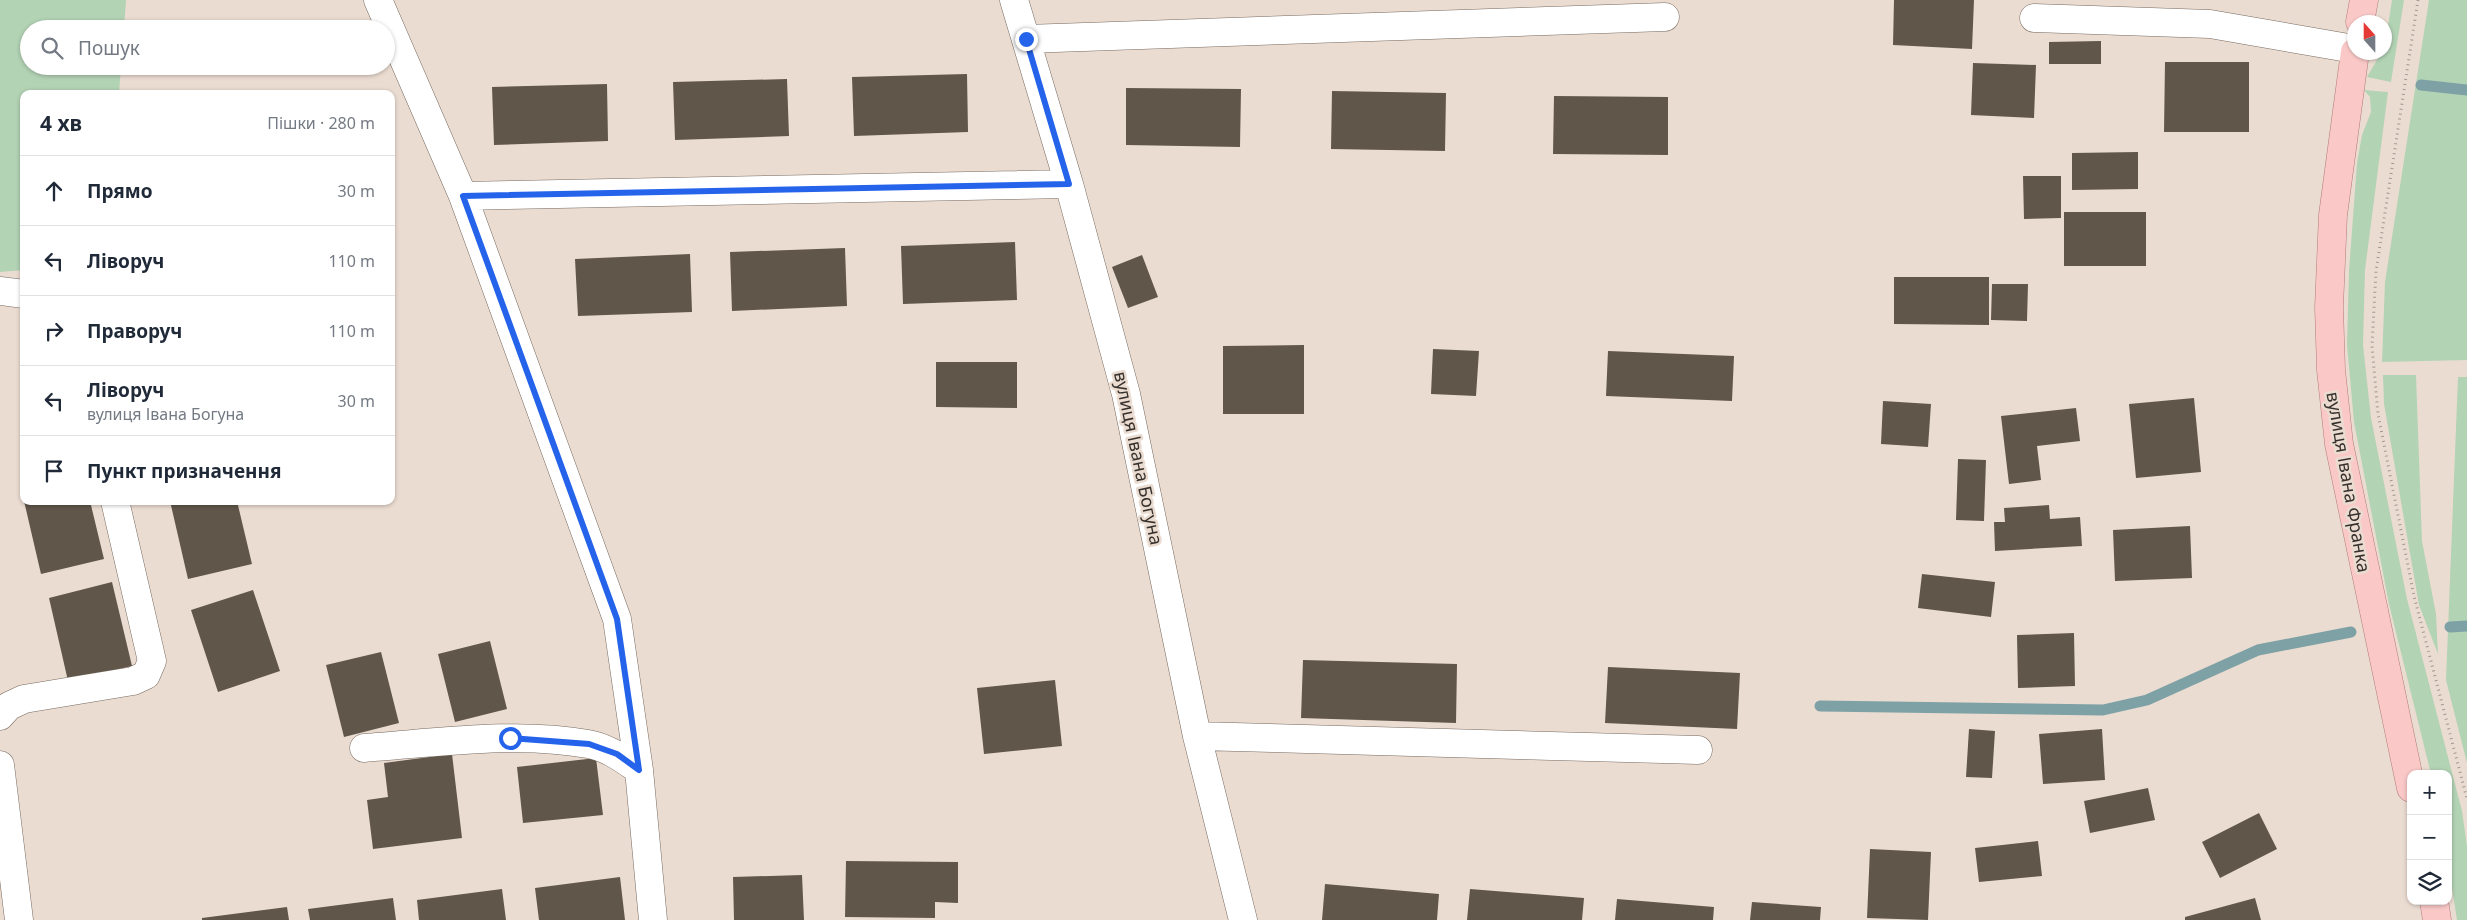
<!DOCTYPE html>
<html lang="uk">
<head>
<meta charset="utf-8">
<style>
  :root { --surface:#fff; --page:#f6f6f7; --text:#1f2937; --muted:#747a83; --line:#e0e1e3 }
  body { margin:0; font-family:"Noto Sans",sans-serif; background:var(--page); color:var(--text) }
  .controls { position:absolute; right:15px; bottom:15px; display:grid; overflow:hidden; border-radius:10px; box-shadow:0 1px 4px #0004 }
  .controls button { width:45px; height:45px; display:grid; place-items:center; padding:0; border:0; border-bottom:1px solid var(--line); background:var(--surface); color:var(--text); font:25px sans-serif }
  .compass { position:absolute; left:2347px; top:15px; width:45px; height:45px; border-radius:50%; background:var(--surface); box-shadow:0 1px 4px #0004; rotate:339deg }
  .stop { position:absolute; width:15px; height:15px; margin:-11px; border:4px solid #2563eb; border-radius:50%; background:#fff }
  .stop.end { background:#2563eb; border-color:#fff; box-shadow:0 1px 5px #0008 }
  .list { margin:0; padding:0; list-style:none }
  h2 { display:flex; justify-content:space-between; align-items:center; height:65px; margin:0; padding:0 20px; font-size:21px }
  h2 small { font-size:16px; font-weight:400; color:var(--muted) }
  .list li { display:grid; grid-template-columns:32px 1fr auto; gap:15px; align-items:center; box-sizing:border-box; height:70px; padding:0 20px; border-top:1px solid var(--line) }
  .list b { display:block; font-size:19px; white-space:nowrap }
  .list p { margin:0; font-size:16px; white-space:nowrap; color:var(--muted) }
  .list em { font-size:16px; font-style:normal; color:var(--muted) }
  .icon { flex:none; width:28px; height:28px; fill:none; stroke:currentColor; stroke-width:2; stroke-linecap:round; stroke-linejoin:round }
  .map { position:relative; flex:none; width:2467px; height:920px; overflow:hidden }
  .search { position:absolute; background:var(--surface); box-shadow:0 1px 4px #0004; left:20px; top:20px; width:375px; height:55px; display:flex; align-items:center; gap:12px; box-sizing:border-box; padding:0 18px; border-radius:28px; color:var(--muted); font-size:19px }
  .panel { position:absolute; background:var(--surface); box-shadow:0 1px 4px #0004; left:20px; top:90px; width:375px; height:415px; border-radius:10px }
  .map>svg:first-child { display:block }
  .green { fill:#b3d3b5 }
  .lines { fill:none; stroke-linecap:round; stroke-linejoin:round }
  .stream { stroke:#7ea1a6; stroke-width:11 }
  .building { fill:#60564a }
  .minor-casing { stroke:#776a60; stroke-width:29 }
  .major-casing { stroke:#b27c79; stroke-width:29 }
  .path { stroke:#a2978f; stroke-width:3; stroke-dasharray:1 4; stroke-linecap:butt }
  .minor { stroke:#fff; stroke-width:28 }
  .major { stroke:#f9c8c7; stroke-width:28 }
  .route { stroke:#2563eb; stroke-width:6 }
  .labels { text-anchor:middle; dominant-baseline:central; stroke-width:5; stroke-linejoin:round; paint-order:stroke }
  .street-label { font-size:18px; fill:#37312d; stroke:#ebdcd1 }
</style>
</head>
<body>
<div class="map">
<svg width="2467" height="920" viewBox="0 0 2467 920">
  <rect width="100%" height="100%" fill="#ebdcd1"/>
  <path class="green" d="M0 0H126L124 29H29V66H121L119 94H24V270L0 272Z
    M2392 0H2404L2391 82 2367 77 2381 53 2384 52Z
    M2429 0H2467V360L2382 362 2385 282Z
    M2364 90 2388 92 2365 270 2363 345 2371 418 2407 599 2462 811 2467 846V920H2457L2448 862V774H2431L2389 604 2354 422 2347 345 2349 271 2357 163 2362 135 2371 112 2370 97Z
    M2383 375H2416L2422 541 2436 614 2438 654 2419 605 2384 404Z
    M2458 377H2467V763L2446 680Z"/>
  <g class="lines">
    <path class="stream" d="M2421 85 2467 90
      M2450 627 2467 626
      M1820 706 2103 710 2147 700 2258 650 2351 632"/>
  </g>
  <path class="building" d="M1894 0H1974L1972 49 1893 45Z
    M2101 41V64H2049V42Z
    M2165 62H2249V132H2164Z
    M1973 63 2036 65 2034 118 1971 115Z
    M967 74 968 132 854 136 852 77Z
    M787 79 789 136 675 140 673 82Z
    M607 84 608 141 494 145 492 87Z
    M1126 88 1241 89 1240 147 1126 145Z
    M1332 91 1446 93 1445 151 1331 149Z
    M1554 96 1668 97V155L1553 154Z
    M2138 152V189L2072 190V153Z
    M2023 176H2061V218L2024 219Z
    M2064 212H2146V266H2064Z
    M1015 242 1017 300 903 304 901 246Z
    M845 248 847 306 732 311 730 252Z
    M690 254 692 312 578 316 575 259Z
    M1142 255 1158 297 1128 308 1112 267Z
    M1894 277H1989V325L1894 324Z
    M1992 284H2028L2027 321 1991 320Z
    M1304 345V414H1223V346Z
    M1433 349 1479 351 1476 396 1431 394Z
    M1608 351 1734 356 1732 401 1606 396Z
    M936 362H1017V408L936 407Z
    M2194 398 2201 472 2136 478 2129 404Z
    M1883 401 1931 404 1928 447 1881 444Z
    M2076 408 2080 441 2037 446 2041 480 2009 484 2001 416Z
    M1958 459 1986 460 1984 521 1956 520Z
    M24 501H90L104 559 41 574Z
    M170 501H237L252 564 188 579Z
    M2049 505 2050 519 2080 517 2082 546 1995 551 1994 522H2005L2004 508Z
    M2190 526 2192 578 2115 581 2113 530Z
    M1922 574 1995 582 1991 617 1918 608Z
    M112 582 132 666 68 681 49 598Z
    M253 590 280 671 218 692 191 610Z
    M2074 633 2075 686 2018 688 2017 635Z
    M490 641 507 709 455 722 438 654Z
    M381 652 399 723 344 737 326 665Z
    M1303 660 1457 664 1456 723 1301 718Z
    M1608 667 1740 673 1737 729 1605 723Z
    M1055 680 1062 746 984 754 977 688Z
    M1969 729 1995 731 1992 778 1966 777Z
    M2102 729 2105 780 2043 784 2039 734Z
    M452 754 462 838 373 849 367 800 388 797 384 763Z
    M596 758 603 815 523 823 517 767Z
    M2148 788 2155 820 2090 833 2084 801Z
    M2259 813 2277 849 2220 878 2202 842Z
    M2038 841 2042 876 1979 882 1975 848Z
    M1870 849 1931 852 1928 920 1867 918Z
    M846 861 958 862V903L935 902V918L845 917Z
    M802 875 804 920H734L733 877Z
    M620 877 625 920H539L535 888Z
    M1325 884 1439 894 1437 920H1322Z
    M502 889 506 920H419L417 900Z
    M1470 889 1584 898 1582 920H1467Z
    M393 898 396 920H310L308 909Z
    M2255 898 2261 920H2185V917Z
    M1617 899 1714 907 1713 920H1615Z
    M1752 902 1821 907 1820 920H1750Z
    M287 907 289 920H202V918Z"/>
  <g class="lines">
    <defs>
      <path id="minor" d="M378 0 463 196 617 619 639 770 653 920
        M1014 0 1069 184 1126 394 1197 736 1243 920
        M2034 18 2210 24 2354 49
        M1026 39 1665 17
        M463 196 1069 184
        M0 291 24 294
        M0 716 9 706 24 699 133 681 146 675 152 661 115 501
        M1197 736 1698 750
        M364 748C435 743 518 731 588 744 607 747 623 759 639 770
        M0 765 19 920"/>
      <path id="major" d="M2360 22 2364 0
        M2355 52 2333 215 2329 307 2331 370 2339 444 2411 788
        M2434 901 2437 920"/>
    </defs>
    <use href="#minor" class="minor-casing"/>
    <use href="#major" class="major-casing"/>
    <path class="path" d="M2418 0 2376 271 2372 346 2378 414 2414 596 2467 799"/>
    <use href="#minor" class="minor"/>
    <use href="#major" class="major"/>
  </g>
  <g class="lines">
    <path class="route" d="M510 738 589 744 617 754 639 770 617 619 463 196 1069 184 1026 39"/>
  </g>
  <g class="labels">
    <g class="street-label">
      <text transform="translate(1139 458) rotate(78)">вулиця Івана Богуна</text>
      <text transform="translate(2349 482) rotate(80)">вулиця Івана Франка</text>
    </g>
  </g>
</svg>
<div class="controls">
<button>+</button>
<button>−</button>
<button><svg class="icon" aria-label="layers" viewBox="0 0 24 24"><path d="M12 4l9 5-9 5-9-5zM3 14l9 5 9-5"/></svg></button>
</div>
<svg class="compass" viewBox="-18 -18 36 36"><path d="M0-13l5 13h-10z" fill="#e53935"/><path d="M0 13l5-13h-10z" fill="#747a83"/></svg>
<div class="stop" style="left:510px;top:738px"></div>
<div class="stop end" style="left:1026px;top:39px"></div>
<div class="search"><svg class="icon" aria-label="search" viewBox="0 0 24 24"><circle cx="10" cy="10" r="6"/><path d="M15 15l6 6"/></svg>Пошук</div>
<section class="panel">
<h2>4 хв<small>Пішки · 280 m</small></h2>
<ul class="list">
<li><svg class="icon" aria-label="ahead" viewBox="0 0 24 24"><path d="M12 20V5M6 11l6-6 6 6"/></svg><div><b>Прямо</b></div><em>30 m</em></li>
<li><svg class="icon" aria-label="left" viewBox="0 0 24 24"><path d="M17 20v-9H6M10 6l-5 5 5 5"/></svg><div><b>Ліворуч</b></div><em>110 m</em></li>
<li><svg class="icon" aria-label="right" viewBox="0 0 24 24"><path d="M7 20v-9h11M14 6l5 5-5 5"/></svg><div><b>Праворуч</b></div><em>110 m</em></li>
<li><svg class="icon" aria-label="left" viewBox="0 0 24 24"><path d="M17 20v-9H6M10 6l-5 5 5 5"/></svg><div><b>Ліворуч</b><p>вулиця Івана Богуна</p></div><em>30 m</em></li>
<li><svg class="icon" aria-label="arrive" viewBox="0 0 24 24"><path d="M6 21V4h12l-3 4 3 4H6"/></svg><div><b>Пункт призначення</b></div></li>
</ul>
</section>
</div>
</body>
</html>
